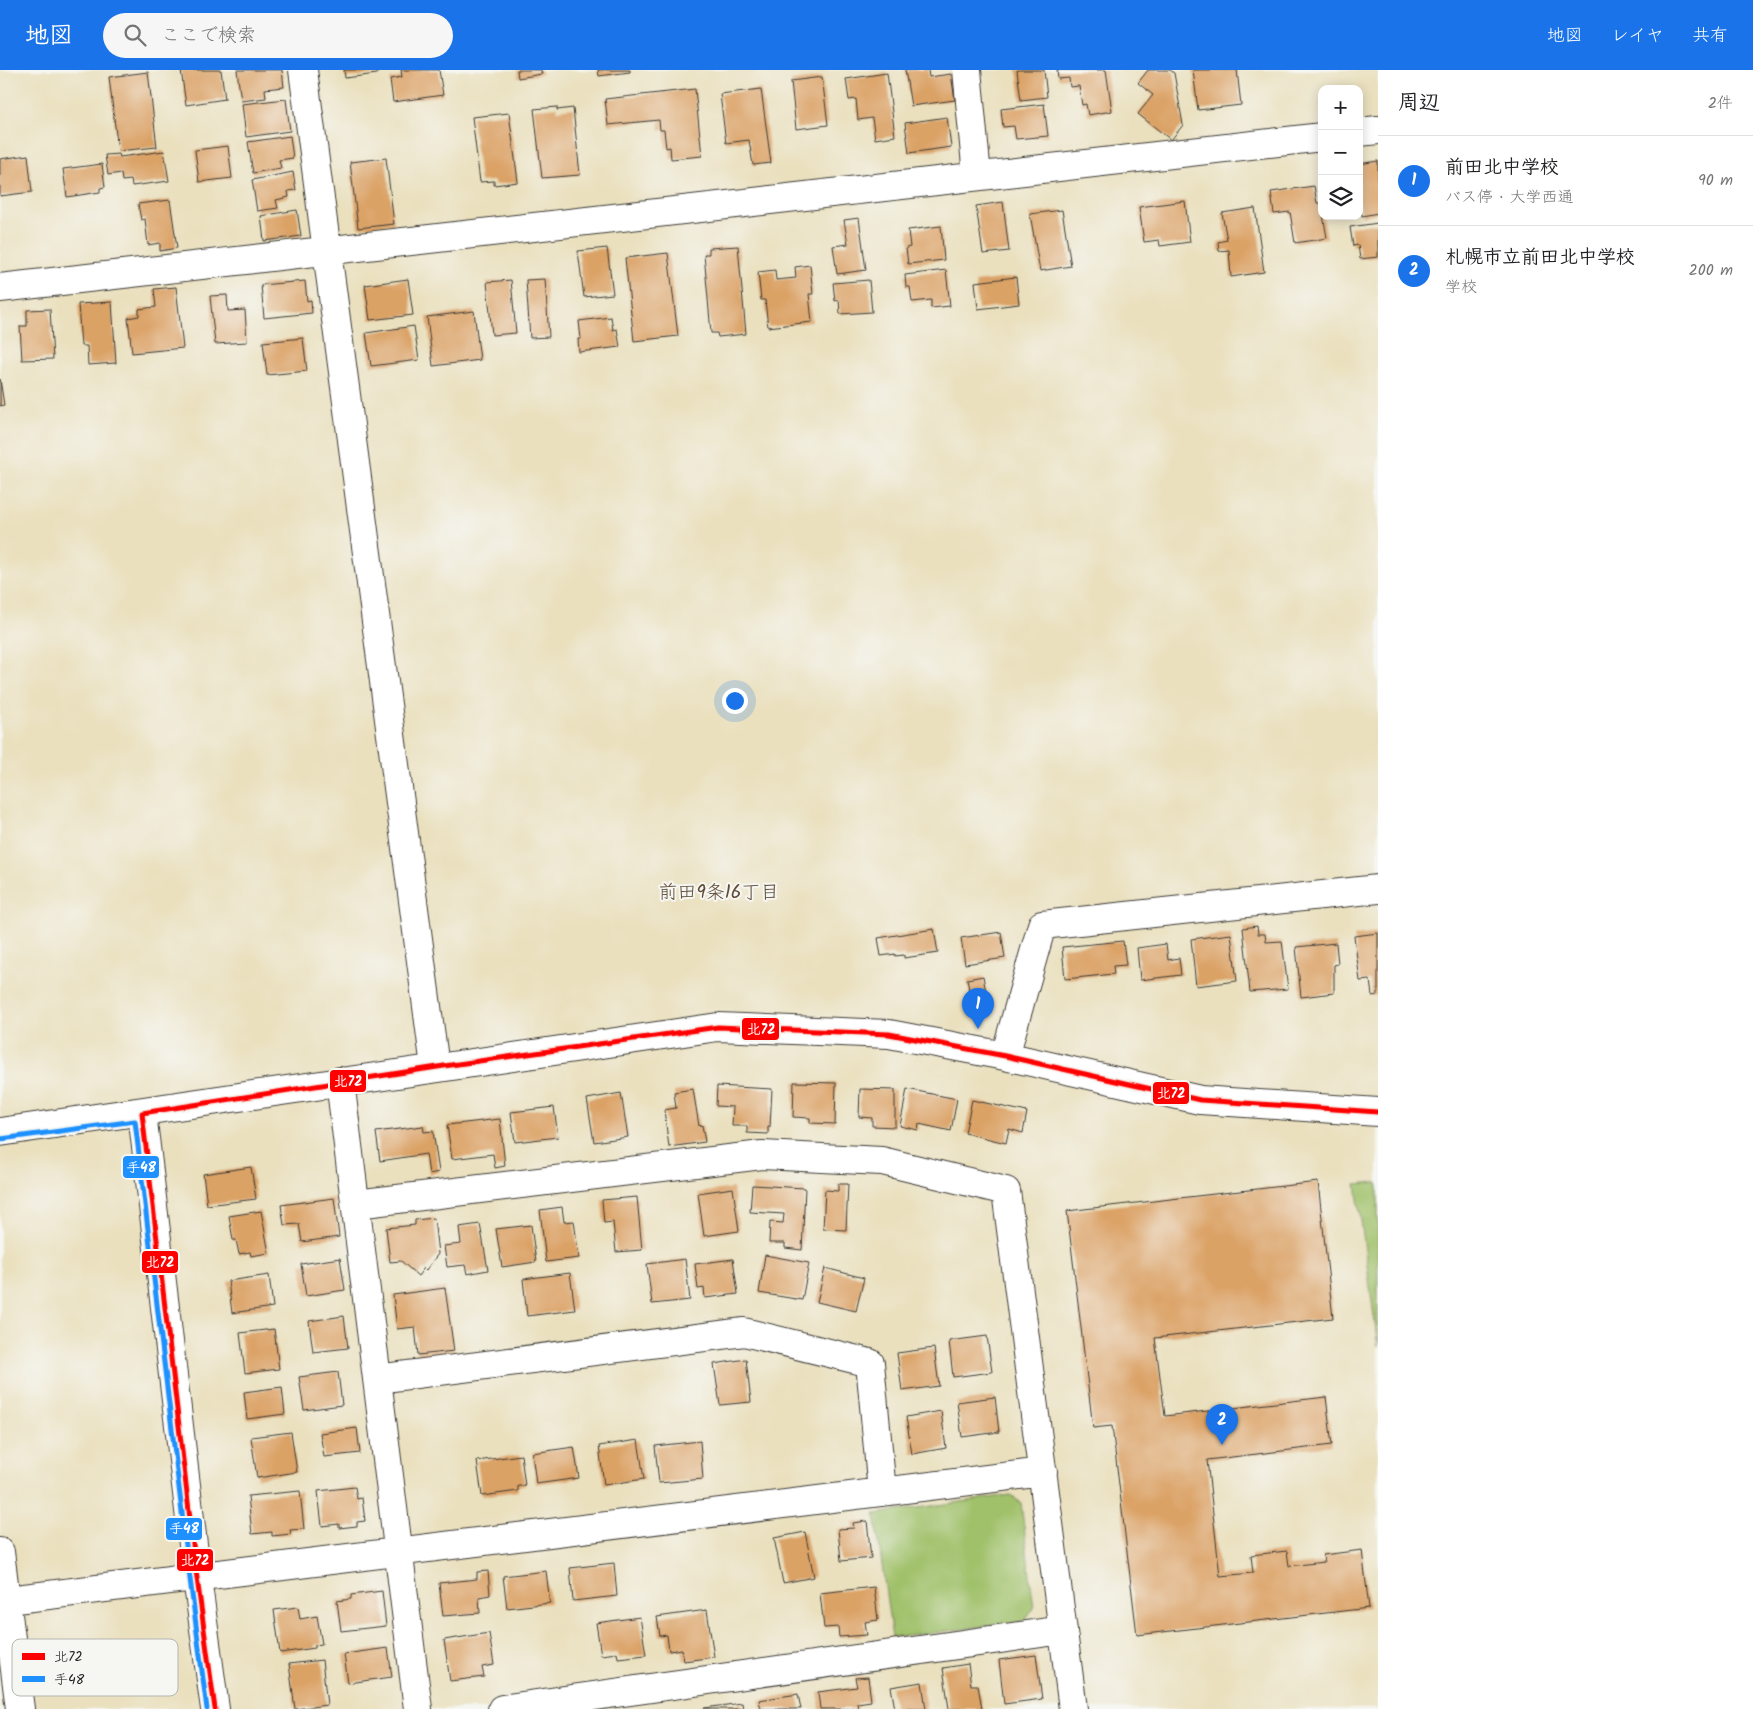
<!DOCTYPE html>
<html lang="ja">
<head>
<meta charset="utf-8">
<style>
  :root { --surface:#fff; --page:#f6f6f6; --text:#202124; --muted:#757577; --line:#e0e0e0; --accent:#1a73e8 }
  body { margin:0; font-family:Kalam,"Klee One",sans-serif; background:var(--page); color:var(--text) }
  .controls { position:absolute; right:15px; top:15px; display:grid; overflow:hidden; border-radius:10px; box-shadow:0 2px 12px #0003 }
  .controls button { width:45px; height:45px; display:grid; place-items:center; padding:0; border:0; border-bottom:1px solid var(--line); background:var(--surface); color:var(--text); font:25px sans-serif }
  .you { position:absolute; left:734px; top:630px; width:18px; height:18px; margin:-12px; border:4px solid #fff; border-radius:50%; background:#1a73e8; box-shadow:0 0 0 8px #1a73e833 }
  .badge { display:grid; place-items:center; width:32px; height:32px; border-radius:50%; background:var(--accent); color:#fff; font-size:16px; font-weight:700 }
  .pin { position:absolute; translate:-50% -41px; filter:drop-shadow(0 1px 2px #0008) }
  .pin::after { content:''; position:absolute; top:26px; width:18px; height:15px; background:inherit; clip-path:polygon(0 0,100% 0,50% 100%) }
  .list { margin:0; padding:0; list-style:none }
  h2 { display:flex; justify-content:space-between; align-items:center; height:65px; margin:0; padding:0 20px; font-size:21px }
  h2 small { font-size:16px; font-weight:400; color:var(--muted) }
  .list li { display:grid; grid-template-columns:32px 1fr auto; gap:15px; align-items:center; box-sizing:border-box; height:90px; padding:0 20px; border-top:1px solid var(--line) }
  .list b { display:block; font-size:19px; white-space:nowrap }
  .list p { margin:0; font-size:16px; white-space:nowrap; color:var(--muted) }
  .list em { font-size:16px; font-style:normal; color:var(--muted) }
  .icon { flex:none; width:28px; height:28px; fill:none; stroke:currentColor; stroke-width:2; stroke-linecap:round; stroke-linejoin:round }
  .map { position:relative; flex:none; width:1378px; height:1639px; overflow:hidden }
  header { display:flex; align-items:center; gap:30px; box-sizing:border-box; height:70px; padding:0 25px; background:var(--accent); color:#fff }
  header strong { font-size:24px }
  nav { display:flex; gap:28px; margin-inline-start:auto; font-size:18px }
  .search { width:350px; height:45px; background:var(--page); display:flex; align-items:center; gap:12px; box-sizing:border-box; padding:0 18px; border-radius:28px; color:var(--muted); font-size:19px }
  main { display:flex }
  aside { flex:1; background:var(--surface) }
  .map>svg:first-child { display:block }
  .green { fill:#a0c16a; stroke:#5e6e43 }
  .building { fill:#dba266 }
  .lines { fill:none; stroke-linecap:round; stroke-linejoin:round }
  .minor-casing { stroke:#3b3934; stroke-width:30 }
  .minor { stroke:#fff; stroke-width:28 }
  .bus-1-casing { stroke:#f6f6f2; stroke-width:9 }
  .bus-2-casing { stroke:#f6f6f2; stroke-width:9 }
  .bus-1 { stroke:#f00; stroke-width:5 }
  .bus-2 { stroke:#1e90ff; stroke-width:5 }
  .labels { text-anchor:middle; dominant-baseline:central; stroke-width:4; stroke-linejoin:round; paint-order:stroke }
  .neighbourhood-label { font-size:19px; fill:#5f4b36; stroke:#f6f6f2 }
  .key { fill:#f6f6f2; stroke:#b5b5b2; stroke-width:1 }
  .key-label { font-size:14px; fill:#1c1c1c }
  .line-badge { stroke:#f6f6f2; stroke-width:2 }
  .badge-label { font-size:14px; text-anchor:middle; font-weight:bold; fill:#fff }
</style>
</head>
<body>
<header>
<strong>地図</strong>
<div class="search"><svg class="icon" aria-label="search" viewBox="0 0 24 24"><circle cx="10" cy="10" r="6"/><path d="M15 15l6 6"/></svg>ここで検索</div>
<nav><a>地図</a><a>レイヤ</a><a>共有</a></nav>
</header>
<main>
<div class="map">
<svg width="1378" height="1639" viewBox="0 0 1378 1639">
  <rect width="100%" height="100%" fill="#f6f6f2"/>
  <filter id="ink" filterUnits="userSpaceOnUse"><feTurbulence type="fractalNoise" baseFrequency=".02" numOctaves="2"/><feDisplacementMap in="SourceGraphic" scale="10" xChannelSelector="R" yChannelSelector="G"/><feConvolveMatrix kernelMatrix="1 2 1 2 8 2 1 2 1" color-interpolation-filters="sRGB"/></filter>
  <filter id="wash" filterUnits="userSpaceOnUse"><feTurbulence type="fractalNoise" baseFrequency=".0096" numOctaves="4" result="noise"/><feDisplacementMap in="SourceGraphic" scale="20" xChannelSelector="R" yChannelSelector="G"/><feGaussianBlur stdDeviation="1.12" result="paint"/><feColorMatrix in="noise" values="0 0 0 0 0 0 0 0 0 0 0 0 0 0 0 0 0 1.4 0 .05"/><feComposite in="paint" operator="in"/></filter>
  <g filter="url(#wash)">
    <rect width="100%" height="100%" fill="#eae0be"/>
    <path class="green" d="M1378 1112V1276L1356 1114Z
      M1010 1425 1021 1433 1034 1538 1025 1551 892 1568 875 1444Z"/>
    <g id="blocks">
      <path class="building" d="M181 0H221L225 29 186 35Z
        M237 0H282L284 17 265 19 266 28 241 31Z
        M344 0H377V4L345 8Z
        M401 0H439L443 25 393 32 390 9 402 7Z
        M517 0H541L542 4 518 8Z
        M598 0H630V2L599 6Z
        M905 0H928L929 7 951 4 955 30 911 36Z
        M1017 0H1044L1047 27 1021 30Z
        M1057 0H1106L1112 41 1088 45 1086 34 1082 35 1079 16 1070 17 1069 8 1058 9Z
        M1148 0H1170L1174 3 1183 55 1171 70 1138 44 1153 25 1138 13Z
        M1193 0H1237L1241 35 1198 40Z
        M148 2 157 77 118 81 109 7Z
        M887 3 895 66 875 69 872 48 858 50 856 29 849 30 846 9Z
        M822 7 828 55 796 59 791 11Z
        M695 19 702 86 671 89 670 77 666 78 664 60H660L659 50 608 55 605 29Z
        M761 19 771 93 753 95 749 70 726 73 720 24Z
        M286 29 290 61 246 67 242 34Z
        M1044 34 1048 66 1016 69 1014 56 1003 57 1001 39Z
        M557 37V40L573 38 580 105 542 108 534 39Z
        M509 43 518 112 494 115V111L480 112 472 47Z
        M947 47 951 77 909 83 905 53Z
        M290 66 293 88 279 90 281 98 253 103 248 72Z
        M228 76 232 108 199 112 195 80Z
        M164 81 169 111 132 116 131 110 122 111 121 103 108 105 105 85 119 84 120 87Z
        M28 85 32 122 0 126V89Z
        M386 88 394 154 358 158 350 92Z
        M1378 91V143L1362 146 1359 130V94Z
        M102 94 105 117 100 118V122L67 127 63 99Z
        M293 102 296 120 288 121 289 127 276 130 278 138 257 141 252 110Z
        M1314 116 1317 133H1321L1327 168 1295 173 1290 142 1274 144 1271 122Z
        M170 130 177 178 160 181V173L148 175 145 149 141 150 138 134Z
        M1185 131 1190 172 1160 176 1159 170 1144 172 1139 137Z
        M1003 132 1009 181 983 184 976 136Z
        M1255 138 1264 202 1231 207 1229 180 1219 181 1218 172 1227 170 1222 143Z
        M297 140 301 166 264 171 261 146Z
        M1062 140 1071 196 1040 201 1030 144Z
        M859 148 866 200 837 204 833 176 848 174 844 150Z
        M1378 153V187L1360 189 1358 175 1353 176 1350 157Z
        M941 156 944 190 908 194 906 178 910 177 908 160Z
        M738 176 746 264 718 267 717 263H711L704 184H709V178Z
        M607 178 613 224 584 227 578 181Z
        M668 183 678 266 634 271 625 188Z
        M810 195 813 224H809L812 252 768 257 765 230H761L758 202 775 200 776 210 796 208 795 197Z
        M946 200 950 236 931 238V230L912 232 910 217H906L905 205Z
        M1016 207 1019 234 978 239 975 212Z
        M408 209 413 245 370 250 365 215Z
        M545 209 549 267 530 268 526 210Z
        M511 210 516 263 492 265 487 212Z
        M869 210 872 242 840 244 839 230 835 231 833 213Z
        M305 211 307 231 311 230 312 243 264 248 261 215Z
        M176 217 183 278 132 283 128 248 139 246V239L156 237 154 219Z
        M227 225 228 241 245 240 247 272 215 274 210 226Z
        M112 232 116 293 88 295 87 276H81L78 234Z
        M50 239 53 289 22 290 20 256H27V240Z
        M474 241 480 290 433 296 427 247Z
        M611 247 613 260 617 259 620 277 579 282 578 269H581L579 251Z
        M414 256 419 290 371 296 366 263Z
        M303 268 307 301 267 305 263 272Z
        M0 309 4 335 0 336Z
        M1257 856 1258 864H1265L1266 872 1282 871 1288 919 1250 922 1243 858Z
        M934 859 938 883 904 888V885L895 886V884L881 886 878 868Z
        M1001 862 1005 888 965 894 961 868Z
        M1378 863V925L1372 926 1370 910 1360 911 1354 866Z
        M1231 864 1237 911 1196 916 1191 869Z
        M1123 871 1126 895 1113 896 1114 904 1065 909 1062 877Z
        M1336 873 1338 894 1334 895V923L1301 927 1296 877Z
        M1166 874 1168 890 1179 888 1181 905 1140 910 1137 878Z
        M983 906 986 922 970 925 967 909Z
        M794 1012 836 1013 835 1054 810 1053V1048L793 1047Z
        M717 1016 772 1019 770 1057H768V1064L747 1063V1056H732L733 1037 716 1036Z
        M693 1019 699 1056 702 1055 705 1072 669 1077 664 1040 676 1038 674 1022Z
        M860 1019 895 1020V1057L872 1056V1048L859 1047Z
        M907 1019 957 1029 951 1061 919 1054 918 1060 900 1056Z
        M621 1023 628 1067 594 1072 587 1029Z
        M972 1030 1027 1042 1023 1063 1009 1059 1006 1073 965 1063Z
        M554 1037 558 1067 515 1072 511 1042Z
        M500 1049 505 1096 495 1098 493 1084 452 1089 447 1055Z
        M423 1056 424 1062 433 1061 439 1102 429 1104 426 1084 380 1091 376 1062Z
        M251 1097 256 1129 207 1135 203 1104Z
        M1318 1112 1333 1248 1155 1268 1165 1346 1326 1327 1332 1375 1207 1390 1220 1506 1253 1503 1251 1485 1287 1481 1289 1496 1324 1492 1323 1485 1362 1480 1369 1538 1137 1565 1112 1356 1093 1358 1067 1141Z
        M838 1114H848L846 1160 823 1159 825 1120 838 1121Z
        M752 1115 805 1118 802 1180 785 1178V1173H769L770 1152 783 1153 784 1144 750 1142Z
        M733 1118 739 1161 704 1166 698 1123Z
        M637 1127 642 1180 616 1182 613 1152 604 1153 602 1130Z
        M334 1128 339 1167 302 1172 299 1154 284 1155 281 1135Z
        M562 1137 564 1152 574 1151 579 1188 546 1192 540 1140Z
        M261 1141 269 1183 251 1186 250 1182 239 1184 236 1170H233L229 1146Z
        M434 1148 438 1184 426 1200 424 1198 418 1206 401 1191 390 1192 386 1158 415 1155V1150Z
        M480 1154 488 1200 467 1204 465 1195 447 1197 444 1176 461 1174 459 1157Z
        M531 1155 536 1192 502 1197 496 1159Z
        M765 1185 809 1193 802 1230 759 1223Z
        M340 1188 345 1220 306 1226 301 1194Z
        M685 1189 690 1230 652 1234 647 1194Z
        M733 1189 738 1224 705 1228 704 1218 698 1219 695 1194Z
        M825 1198 864 1208 856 1241 817 1232Z
        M570 1203 575 1240 527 1246 523 1209Z
        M269 1205 273 1237 232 1243 228 1211Z
        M445 1218 454 1281 418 1285 415 1257 397 1259 393 1225Z
        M344 1246 348 1278 313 1282 309 1251Z
        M274 1259 279 1299 245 1303 240 1263Z
        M987 1266 992 1302 953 1307 949 1271Z
        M934 1278 939 1316 902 1321 897 1283Z
        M746 1289 751 1332 720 1335 714 1294Z
        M338 1302 342 1335 304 1340 299 1307Z
        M282 1317 285 1344 247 1349 244 1322Z
        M995 1327 999 1362 962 1367 957 1332Z
        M941 1341 946 1378 912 1384 906 1347Z
        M357 1358 360 1383 324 1387 320 1363Z
        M291 1362 297 1402 257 1408 251 1367Z
        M638 1370 644 1409 604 1415 599 1376Z
        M700 1371 703 1409 659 1413 655 1376Z
        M574 1377 579 1408 536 1414 532 1383Z
        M521 1385 525 1416H518V1421L482 1426 477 1391Z
        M355 1417 357 1429 362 1428 365 1451 357 1452V1456L339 1458V1454L322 1456 318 1421Z
        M300 1421 304 1459 290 1460 291 1464 272 1466V1462L252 1464 248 1426Z
        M867 1451 871 1488 841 1491 838 1459 854 1458 853 1453Z
        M805 1462 814 1507 783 1513 774 1468Z
        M614 1493 617 1526 573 1531 570 1498Z
        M488 1501 490 1525 479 1527 480 1543 443 1546 439 1513 477 1509V1502Z
        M546 1501 550 1533 507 1538 503 1506Z
        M874 1517 878 1550 865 1552 867 1565 839 1567 838 1557 824 1558 820 1523Z
        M382 1521 386 1556 341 1561 337 1531 351 1529V1525Z
        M298 1537 300 1549 317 1546 322 1574 315 1575V1578L280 1583 274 1540Z
        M707 1540 714 1587 684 1591 682 1579 669 1581 667 1565 660 1566 657 1547Z
        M640 1547 646 1585 618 1588 617 1583 601 1585 596 1553Z
        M489 1563 494 1595 482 1597 484 1607 450 1611 444 1570Z
        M388 1578 392 1607 348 1613 344 1584Z
        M1036 1585 1042 1629 1004 1634 999 1590Z
        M322 1590 327 1635 295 1639 289 1594Z
        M968 1594 971 1615H978L982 1639H949L943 1598Z
        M868 1607 871 1631 857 1633 858 1639H820L818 1622 857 1617 855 1608Z
        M922 1612 926 1639H895L891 1617Z
        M798 1624 801 1639H761L759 1630Z
        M742 1633 743 1639H704V1638Z"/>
    </g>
  </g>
  <g filter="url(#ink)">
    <use href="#blocks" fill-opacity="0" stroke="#3b3934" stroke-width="1"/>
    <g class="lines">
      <defs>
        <path id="minor" d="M303 0 435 997
          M967 0 977 106
          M1359 62 1378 60
          M0 218 1322 67
          M1005 986 1042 855 1378 819
          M340 1011 418 1639
          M142 1043 197 1508 215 1639
          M0 1062 718 957 889 964 1005 986 1200 1030 1378 1042
          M356 1134 762 1085 882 1091 1006 1121 1073 1639
          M377 1309 744 1262 870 1293 882 1422
          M0 1482 20 1639
          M0 1531 1043 1402
          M502 1639 1063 1560"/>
      </defs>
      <use href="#minor" class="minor-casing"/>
      <use href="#minor" class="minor"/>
      <defs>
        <path id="bus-1" d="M142 1043 444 996 718 957 889 964 1005 986 1200 1030 1378 1042
          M142 1043 197 1508 215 1639"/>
        <path id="bus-2" d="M1 1069 135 1051 190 1509 207 1639"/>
      </defs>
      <use href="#bus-1" class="bus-1-casing"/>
      <use href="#bus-2" class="bus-2-casing"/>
      <use href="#bus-1" class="bus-1"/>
      <use href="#bus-2" class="bus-2"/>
    </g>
  </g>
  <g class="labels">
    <g class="neighbourhood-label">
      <text x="719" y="823">前田9条16丁目</text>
    </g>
  </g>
  <rect x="12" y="1569" width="166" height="57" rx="8" class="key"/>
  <rect x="22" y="1583" width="23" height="7" fill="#f00"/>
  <rect x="22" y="1606" width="23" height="6" fill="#1e90ff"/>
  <g class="key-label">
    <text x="54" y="1591">北72</text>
    <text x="54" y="1614">手48</text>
  </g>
  <g class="line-badge">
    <rect x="741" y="947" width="39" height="24" rx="5" fill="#f00"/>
    <rect x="329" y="999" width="38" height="24" rx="5" fill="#f00"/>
    <rect x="1152" y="1011" width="38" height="24" rx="5" fill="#f00"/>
    <rect x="122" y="1085" width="38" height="24" rx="5" fill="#1e90ff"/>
    <rect x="141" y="1180" width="38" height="24" rx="5" fill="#f00"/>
    <rect x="165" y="1447" width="38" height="24" rx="5" fill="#1e90ff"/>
    <rect x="176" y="1478" width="38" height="24" rx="5" fill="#f00"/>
  </g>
  <g class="badge-label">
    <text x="761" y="964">北72</text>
    <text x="348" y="1016">北72</text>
    <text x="1171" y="1028">北72</text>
    <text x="141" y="1102">手48</text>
    <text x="160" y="1197">北72</text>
    <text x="184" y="1463">手48</text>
    <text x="195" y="1495">北72</text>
  </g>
</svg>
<div class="controls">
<button>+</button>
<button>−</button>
<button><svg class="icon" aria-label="layers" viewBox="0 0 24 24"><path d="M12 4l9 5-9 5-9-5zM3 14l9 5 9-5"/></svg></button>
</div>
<div class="you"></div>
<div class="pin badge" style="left:978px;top:959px">1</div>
<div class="pin badge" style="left:1222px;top:1375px">2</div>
</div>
<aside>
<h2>周辺<small>2件</small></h2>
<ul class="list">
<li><span class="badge">1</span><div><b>前田北中学校</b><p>バス停 · 大学西通</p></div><em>90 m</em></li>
<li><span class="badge">2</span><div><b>札幌市立前田北中学校</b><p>学校</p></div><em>200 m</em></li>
</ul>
</aside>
</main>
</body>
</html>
